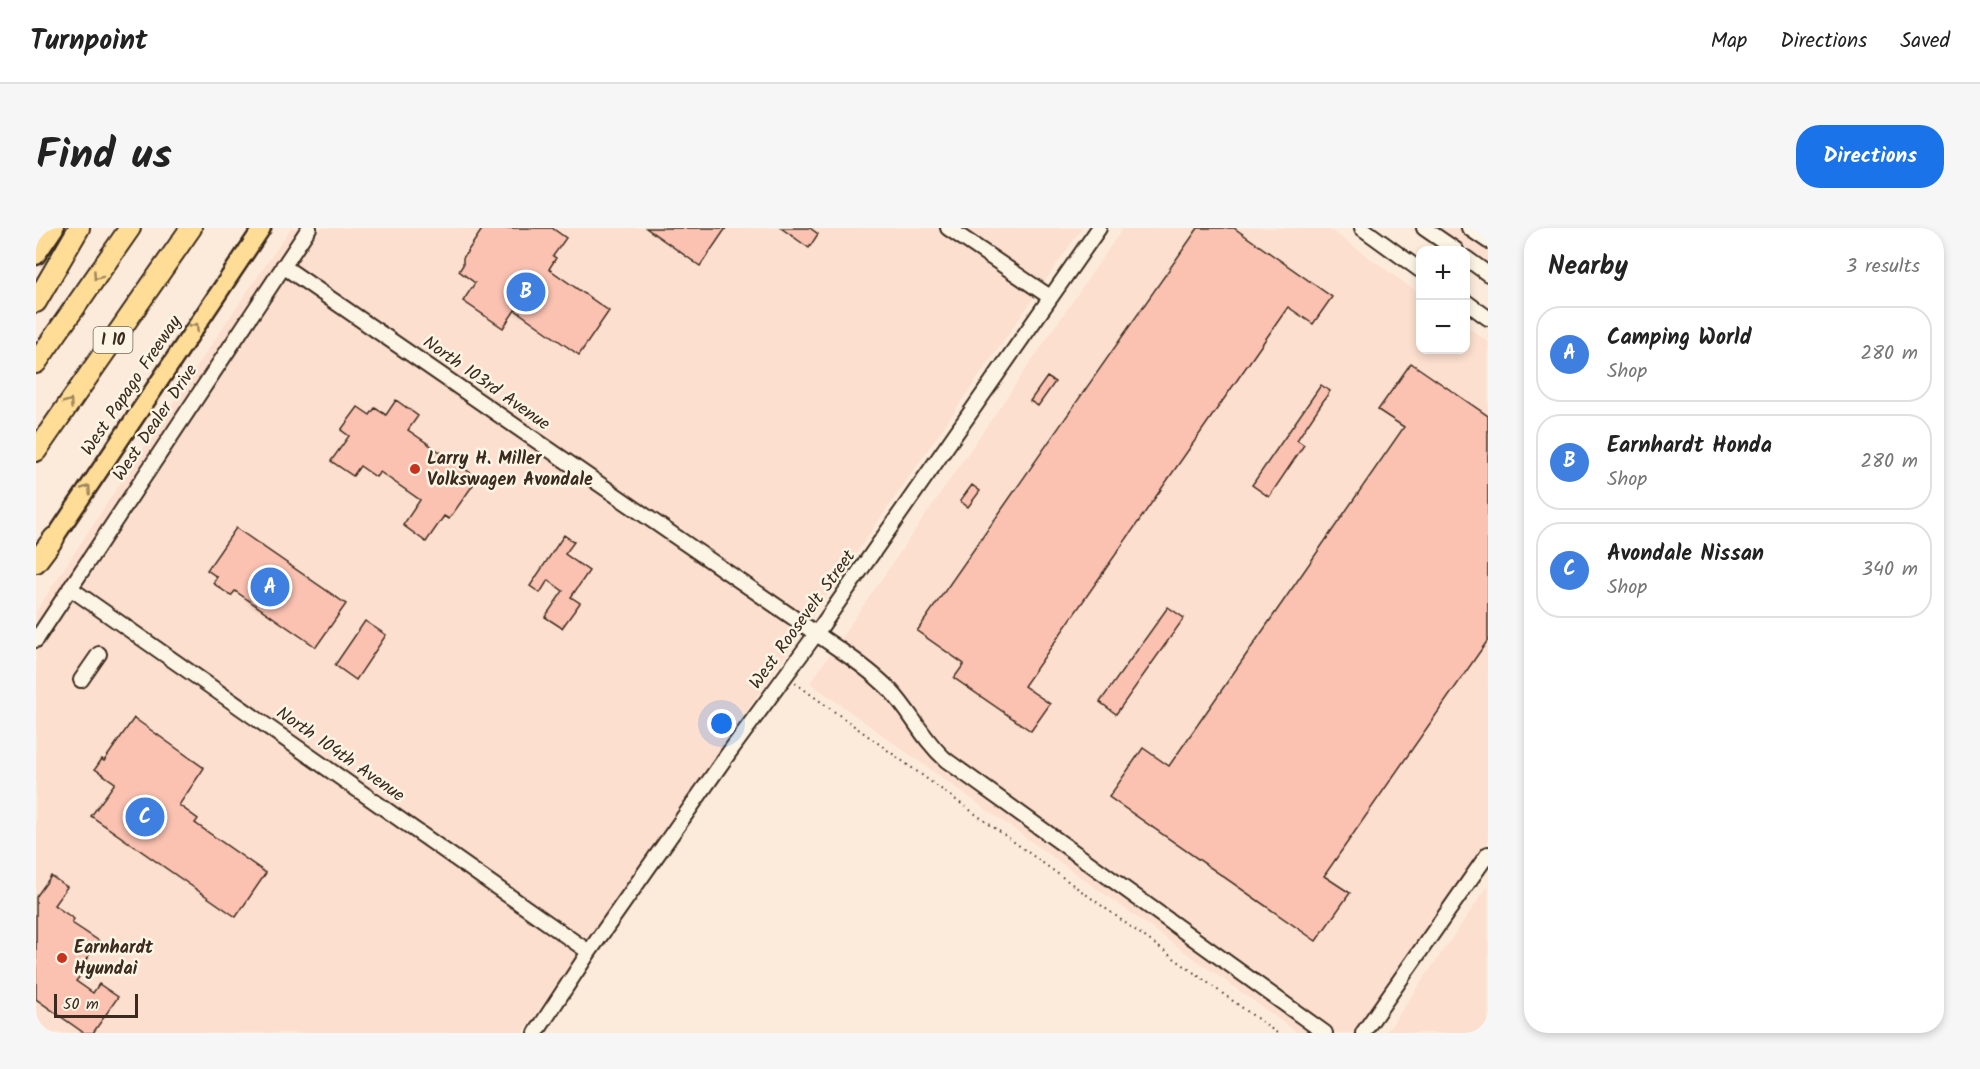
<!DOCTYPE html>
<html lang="en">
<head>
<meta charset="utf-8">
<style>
  :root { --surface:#fff; --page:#f6f6f6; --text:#222; --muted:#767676; --line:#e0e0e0; --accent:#1a73e8 }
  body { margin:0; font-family:Kalam,sans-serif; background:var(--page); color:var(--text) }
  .controls { position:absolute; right:18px; top:18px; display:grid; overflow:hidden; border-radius:12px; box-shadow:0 3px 9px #0003 }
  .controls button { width:54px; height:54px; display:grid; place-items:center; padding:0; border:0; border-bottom:2px solid var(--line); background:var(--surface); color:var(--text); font:30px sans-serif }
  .scale { position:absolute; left:18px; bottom:15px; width:84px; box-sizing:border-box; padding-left:6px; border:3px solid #3b2a1e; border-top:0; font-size:16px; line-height:21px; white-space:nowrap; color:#3b2a1e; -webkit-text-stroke:4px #fcf5e5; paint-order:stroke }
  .you { position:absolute; left:686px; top:496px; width:21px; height:21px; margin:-15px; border:4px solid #fff; border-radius:50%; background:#1a73e8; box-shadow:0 0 0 9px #1a73e833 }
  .badge { display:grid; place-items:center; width:39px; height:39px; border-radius:50%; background:var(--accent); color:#fff; font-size:20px; font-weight:700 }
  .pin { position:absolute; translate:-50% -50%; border:3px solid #fff; box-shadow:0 2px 6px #0006 }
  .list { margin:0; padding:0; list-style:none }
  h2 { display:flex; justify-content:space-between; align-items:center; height:78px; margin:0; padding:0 24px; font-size:26px }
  h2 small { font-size:20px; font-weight:400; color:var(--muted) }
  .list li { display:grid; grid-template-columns:39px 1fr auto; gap:18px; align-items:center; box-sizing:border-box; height:96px; margin:0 12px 12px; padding:0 12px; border:2px solid var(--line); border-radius:24px }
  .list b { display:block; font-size:22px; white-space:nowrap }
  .list p { margin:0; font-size:20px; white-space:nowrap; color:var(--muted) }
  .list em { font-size:20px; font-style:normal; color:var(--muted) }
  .map { position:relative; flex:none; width:1452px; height:805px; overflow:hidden; border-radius:24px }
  header { display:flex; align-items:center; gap:36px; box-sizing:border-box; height:84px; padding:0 30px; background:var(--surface); border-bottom:2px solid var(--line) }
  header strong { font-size:28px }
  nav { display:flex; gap:33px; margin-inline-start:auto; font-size:21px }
  .intro { display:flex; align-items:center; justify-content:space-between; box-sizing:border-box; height:144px; padding:0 36px }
  h1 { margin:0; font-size:42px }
  .button { padding:15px 27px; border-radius:24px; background:var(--accent); color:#fff; font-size:21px; font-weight:700 }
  main { display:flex; gap:36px; padding:0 36px }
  aside { flex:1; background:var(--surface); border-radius:24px; box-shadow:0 3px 9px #0003 }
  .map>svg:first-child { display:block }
  .built { fill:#fcdfce }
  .building { fill:#fbc2b1; stroke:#3b2a1e; stroke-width:1.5 }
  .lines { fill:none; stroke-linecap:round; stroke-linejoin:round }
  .minor-casing { stroke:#3b2a1e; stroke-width:18 }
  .major-casing { stroke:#3b2a1e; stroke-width:21 }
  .highway-casing { stroke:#3b2a1e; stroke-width:24 }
  .path { stroke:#3b2a1e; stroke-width:2; stroke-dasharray:1.5 4.5; stroke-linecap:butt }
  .minor { stroke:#fcf5e5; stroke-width:14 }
  .major { stroke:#ffdd96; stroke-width:16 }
  .highway { stroke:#ffdd96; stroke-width:20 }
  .oneway { stroke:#9d845a }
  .poi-dot { fill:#c8321e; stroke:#fcf5e5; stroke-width:2 }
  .labels { text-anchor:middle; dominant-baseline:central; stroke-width:5; stroke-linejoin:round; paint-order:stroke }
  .shield { fill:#fcf5e5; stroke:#75675a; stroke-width:1.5 }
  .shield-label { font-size:16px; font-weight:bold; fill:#3b2a1e }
  .street-label { font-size:18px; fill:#3b2a1e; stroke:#fcf5e5 }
  .poi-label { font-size:18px; font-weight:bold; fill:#3b2a1e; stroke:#fcf5e5; text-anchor:start }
</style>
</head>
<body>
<header>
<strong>Turnpoint</strong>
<nav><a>Map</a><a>Directions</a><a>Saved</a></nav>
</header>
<div class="intro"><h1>Find us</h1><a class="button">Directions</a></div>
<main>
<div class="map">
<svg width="1452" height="805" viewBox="0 0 1452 805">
  <rect width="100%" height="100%" fill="#fcebdb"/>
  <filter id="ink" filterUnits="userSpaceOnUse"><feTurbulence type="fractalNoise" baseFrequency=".0167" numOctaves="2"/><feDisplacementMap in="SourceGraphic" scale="12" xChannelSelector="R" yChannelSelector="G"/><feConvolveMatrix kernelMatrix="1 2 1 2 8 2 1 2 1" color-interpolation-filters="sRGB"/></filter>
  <g filter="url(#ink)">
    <path class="built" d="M255 0H1046L487 805H0V383L189 96Z
      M1087 0H1292L1384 66V122H1430V98L1452 114V614L1319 805H1262L774 455Z
      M1374 0H1452V35L1442 49 1430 40V22H1406Z
      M1452 658V805H1350Z"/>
    <path class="building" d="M447 0H516L530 10 517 28 520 30 513 41 573 83 543 127 479 82 467 100 427 73 439 55 423 43 427 37V30Z
      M610 0H690L664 38Z
      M745 0H774L782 6 773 20Z
      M1162 0H1198L1296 69 1277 96 1252 79 988 458 1014 476 995 503 918 450 928 436 881 403Z
      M1375 135 1452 188V412L1288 648 1314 665 1280 713 1073 569 1107 520 1133 538 1368 199 1342 182Z
      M1011 149 1019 154 1002 178 994 173Z
      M1285 157 1294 163 1261 212 1268 217 1233 269 1216 257Z
      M360 172 382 188 372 202 442 250 413 291 408 288 390 314 367 297 384 272 344 244 340 249 324 238 317 248 295 233 313 208 305 202 322 179 334 187 339 180 350 187Z
      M936 257 944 263 932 279 924 273Z
      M200 300 310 376 280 419 199 363 195 368 177 355 181 349 171 342Z
      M528 307 538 314 529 326 553 343 535 369 544 375 526 400 509 389 527 363 512 352 504 365 494 358Z
      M1132 379 1148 390 1080 486 1064 474Z
      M329 393 350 407 320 452 299 437Z
      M98 490 168 540 143 577 162 591 159 595 230 645 200 689 55 588 79 555 59 541 66 531 68 533Z
      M15 648 31 659 18 677 38 691 36 695 63 713 40 746 44 748 40 753 57 765 63 756 82 769 57 805H48L0 771V669Z"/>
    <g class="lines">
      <defs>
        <path id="minor" d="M912 0 1014 69
          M1326 0 1384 42
          M1388 0 1420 22
          M1433 0 1452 13
          M1430 30 1452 46
          M247 38 765 395C794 416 830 437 855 463 875 484 887 512 910 532L1289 805
          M1430 74 1452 90
          M34 360 553 724
          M0 412 273 0
          M45 452 63 426
          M500 805 553 724 692 526 780 406 1063 0
          M1327 805 1452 626"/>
        <path id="major" d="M0 28 19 0
          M11 321 226 0"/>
        <path id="highway" d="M0 74 43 0
          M0 135 94 0
          M0 223 155 0
          M0 334 18 310"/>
      </defs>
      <use href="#minor" class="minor-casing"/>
      <use href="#major" class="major-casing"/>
      <use href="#highway" class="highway-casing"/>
      <path class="path" d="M759 455 1241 805"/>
      <use href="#minor" class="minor"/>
      <use href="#major" class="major"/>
      <use href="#highway" class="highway"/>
    </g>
    <defs><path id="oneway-chevron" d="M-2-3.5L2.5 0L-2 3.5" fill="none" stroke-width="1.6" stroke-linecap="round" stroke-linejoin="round" transform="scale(1.5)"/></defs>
    <g class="oneway">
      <use href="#oneway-chevron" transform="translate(61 48) rotate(125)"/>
      <use href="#oneway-chevron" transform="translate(159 99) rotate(-56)"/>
      <use href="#oneway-chevron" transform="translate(33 175) rotate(-55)"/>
      <use href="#oneway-chevron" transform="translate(51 261) rotate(-56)"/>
    </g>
  </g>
  <g class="poi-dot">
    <circle cx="379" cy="241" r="6"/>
    <circle cx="26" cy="730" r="6"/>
  </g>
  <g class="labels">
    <rect class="shield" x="57.5" y="99" width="39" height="26" rx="4.5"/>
    <g class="shield-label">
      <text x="77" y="112">I 10</text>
    </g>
    <g class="street-label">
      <text transform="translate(450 156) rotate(35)">North 103rd Avenue</text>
      <text transform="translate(96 158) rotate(-56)">West Papago Freeway</text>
      <text transform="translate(120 195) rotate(-56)">West Dealer Drive</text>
      <text transform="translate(767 392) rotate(-54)">West Roosevelt Street</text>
      <text transform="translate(304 527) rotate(35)">North 104th Avenue</text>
    </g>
    <g class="poi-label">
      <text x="391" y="231">Larry H. Miller<tspan x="391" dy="21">Volkswagen Avondale</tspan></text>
      <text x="38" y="720">Earnhardt<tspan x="38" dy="21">Hyundai</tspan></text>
    </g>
  </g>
</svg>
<div class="controls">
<button>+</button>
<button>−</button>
</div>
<div class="scale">50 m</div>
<div class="you"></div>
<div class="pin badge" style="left:234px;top:359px;background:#3f7fe0">A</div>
<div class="pin badge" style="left:490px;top:64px;background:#3f7fe0">B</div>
<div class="pin badge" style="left:109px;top:589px;background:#3f7fe0">C</div>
</div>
<aside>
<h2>Nearby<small>3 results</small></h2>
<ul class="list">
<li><span class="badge" style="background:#3f7fe0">A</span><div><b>Camping World</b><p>Shop</p></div><em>280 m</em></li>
<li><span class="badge" style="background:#3f7fe0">B</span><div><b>Earnhardt Honda</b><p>Shop</p></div><em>280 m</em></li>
<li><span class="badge" style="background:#3f7fe0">C</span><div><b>Avondale Nissan</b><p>Shop</p></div><em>340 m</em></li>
</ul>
</aside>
</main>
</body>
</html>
